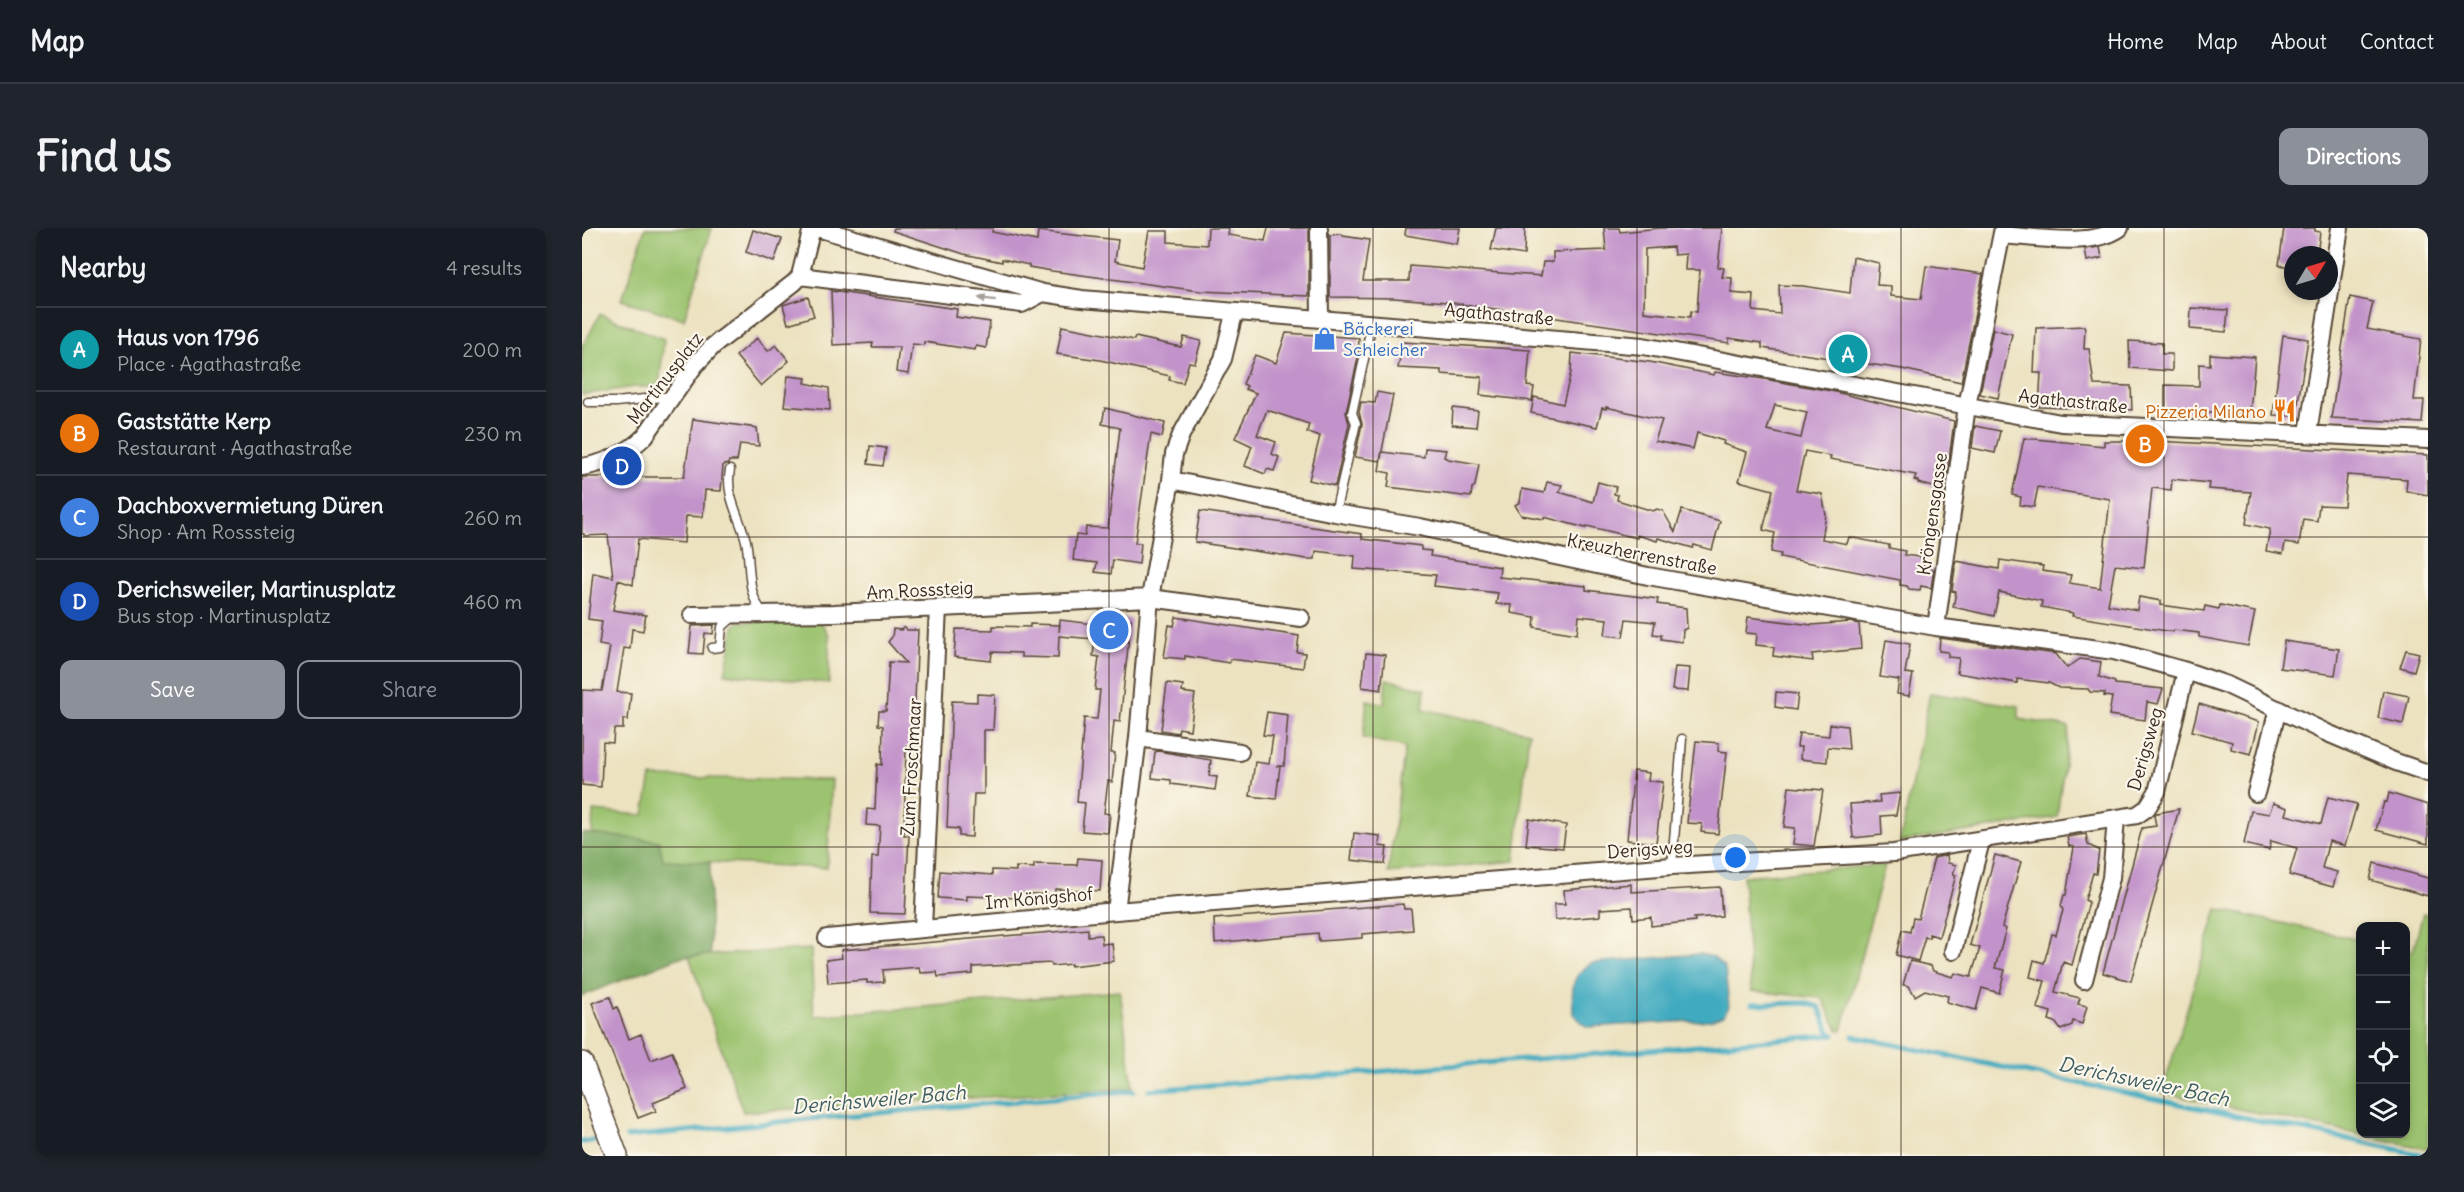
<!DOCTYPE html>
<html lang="en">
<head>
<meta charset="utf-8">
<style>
  :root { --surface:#171b24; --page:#20242c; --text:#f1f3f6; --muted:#9ea1a6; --line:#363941; --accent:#8c9099 }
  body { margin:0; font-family:Delius,sans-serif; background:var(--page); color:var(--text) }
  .controls { position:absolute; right:18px; bottom:18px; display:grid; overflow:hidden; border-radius:12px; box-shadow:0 3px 9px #0003 }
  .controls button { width:54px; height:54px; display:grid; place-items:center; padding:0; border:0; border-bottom:2px solid var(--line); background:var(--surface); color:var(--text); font:30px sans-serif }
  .compass { position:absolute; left:1702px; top:18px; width:54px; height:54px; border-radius:50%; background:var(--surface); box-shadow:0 3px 9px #0003; rotate:52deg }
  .you { position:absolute; left:1154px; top:630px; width:21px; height:21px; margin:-15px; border:4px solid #fff; border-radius:50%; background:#1a73e8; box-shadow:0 0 0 9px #1a73e833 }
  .badge { display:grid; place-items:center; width:39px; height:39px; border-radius:50%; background:var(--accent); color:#fff; font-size:20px; font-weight:700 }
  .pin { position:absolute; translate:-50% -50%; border:3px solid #fff; box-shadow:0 2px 6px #0006 }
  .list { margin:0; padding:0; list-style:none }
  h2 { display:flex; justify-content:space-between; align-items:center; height:78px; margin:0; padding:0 24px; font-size:26px }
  h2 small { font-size:20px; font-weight:400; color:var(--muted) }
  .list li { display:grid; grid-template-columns:39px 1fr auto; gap:18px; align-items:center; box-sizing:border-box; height:84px; padding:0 24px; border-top:2px solid var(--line) }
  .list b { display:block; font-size:22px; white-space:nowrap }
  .list p { margin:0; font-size:20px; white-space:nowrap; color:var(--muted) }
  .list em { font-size:20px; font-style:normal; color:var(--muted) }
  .actions { display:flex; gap:12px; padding:18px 24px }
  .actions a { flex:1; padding:14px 0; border:2px solid var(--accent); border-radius:12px; text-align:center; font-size:21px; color:var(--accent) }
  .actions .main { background:var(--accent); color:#fff }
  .icon { flex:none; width:33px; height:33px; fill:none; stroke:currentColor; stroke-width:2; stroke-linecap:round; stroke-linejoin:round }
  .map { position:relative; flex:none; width:1846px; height:928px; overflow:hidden; border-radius:12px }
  header { display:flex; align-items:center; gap:36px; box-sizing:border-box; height:84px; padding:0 30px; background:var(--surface); border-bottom:2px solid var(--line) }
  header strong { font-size:28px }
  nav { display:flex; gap:33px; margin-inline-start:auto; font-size:21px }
  .intro { display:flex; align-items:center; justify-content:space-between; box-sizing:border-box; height:144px; padding:0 36px }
  h1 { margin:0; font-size:42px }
  .button { padding:15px 27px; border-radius:12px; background:var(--accent); color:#fff; font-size:21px; font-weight:700 }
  main { display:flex; gap:36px; padding:0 36px }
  aside { flex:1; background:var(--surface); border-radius:12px; box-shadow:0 3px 9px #0003 }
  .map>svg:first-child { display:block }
  .green { fill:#9cc36f; stroke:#6c7646; stroke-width:1.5 }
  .forest { fill:#7da962; stroke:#5c6a40; stroke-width:1.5 }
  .water { fill:#41aac0; stroke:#3e6a6f; stroke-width:1.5 }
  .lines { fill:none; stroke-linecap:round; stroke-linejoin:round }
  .stream { stroke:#41aac0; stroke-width:5 }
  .building { fill:#c293ca; fill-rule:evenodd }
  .service-casing { stroke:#564636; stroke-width:11 }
  .minor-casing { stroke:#564636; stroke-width:20 }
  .tertiary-casing { stroke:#564636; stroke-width:24 }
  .service { stroke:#fff; stroke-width:8 }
  .minor { stroke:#fff; stroke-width:16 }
  .tertiary { stroke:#fff; stroke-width:21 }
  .oneway { fill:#a79f9a }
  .grid { fill:none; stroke:#3b2a1e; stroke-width:1.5; stroke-opacity:0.55 }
  .labels { text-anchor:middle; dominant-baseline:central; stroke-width:4.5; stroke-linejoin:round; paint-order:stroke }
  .street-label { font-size:18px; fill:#3b2a1e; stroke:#fbf7ec }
  .shop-label { font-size:18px; fill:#366cbe; stroke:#fbf7ec; text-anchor:start }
  .food-label { font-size:18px; fill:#c56008; stroke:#fbf7ec; text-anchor:end }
  .water-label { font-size:20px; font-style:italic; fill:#3d5d5f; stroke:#fbf7ec }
</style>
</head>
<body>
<header>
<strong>Map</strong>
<nav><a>Home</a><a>Map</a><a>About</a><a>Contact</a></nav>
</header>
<div class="intro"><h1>Find us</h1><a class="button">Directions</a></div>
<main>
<aside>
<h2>Nearby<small>4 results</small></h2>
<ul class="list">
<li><span class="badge" style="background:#0f9aa8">A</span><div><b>Haus von 1796</b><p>Place · Agathastraße</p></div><em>200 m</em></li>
<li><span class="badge" style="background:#e8710a">B</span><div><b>Gaststätte Kerp</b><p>Restaurant · Agathastraße</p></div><em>230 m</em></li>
<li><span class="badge" style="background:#3f7fe0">C</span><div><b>Dachboxvermietung Düren</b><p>Shop · Am Rosssteig</p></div><em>260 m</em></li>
<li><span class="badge" style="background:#1a4fb4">D</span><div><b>Derichsweiler, Martinusplatz</b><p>Bus stop · Martinusplatz</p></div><em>460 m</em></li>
</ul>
<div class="actions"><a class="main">Save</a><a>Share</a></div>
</aside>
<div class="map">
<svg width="1846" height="928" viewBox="0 0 1846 928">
  <rect width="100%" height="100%" fill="#fbf7ec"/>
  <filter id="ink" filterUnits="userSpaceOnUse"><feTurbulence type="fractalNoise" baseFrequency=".0167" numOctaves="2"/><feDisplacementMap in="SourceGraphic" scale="12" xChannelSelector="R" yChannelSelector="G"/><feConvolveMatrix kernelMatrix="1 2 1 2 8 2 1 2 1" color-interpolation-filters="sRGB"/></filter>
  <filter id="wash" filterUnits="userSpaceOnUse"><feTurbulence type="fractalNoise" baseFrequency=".008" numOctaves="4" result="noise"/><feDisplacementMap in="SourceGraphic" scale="24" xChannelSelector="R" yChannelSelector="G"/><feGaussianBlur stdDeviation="1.35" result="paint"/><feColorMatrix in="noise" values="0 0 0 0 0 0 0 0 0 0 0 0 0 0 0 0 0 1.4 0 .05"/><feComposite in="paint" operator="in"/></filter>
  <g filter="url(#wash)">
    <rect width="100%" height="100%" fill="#ece2c0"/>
    <path class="green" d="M63 0H130L102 91 40 72Z
      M18 86 82 111 77 159H52L0 167V116H2Z
      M238 393 247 407V455L143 446 152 399 156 394Z
      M804 451 843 461 841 481 947 504 933 633 806 645 823 519 781 510 785 472 802 476Z
      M1348 465 1437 478V491L1487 499 1475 589 1318 614Z
      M69 549 250 552 245 640 81 632 10 606 11 583 62 587Z
      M1303 637 1260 802H1256L1240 770 1169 763 1161 648Z
      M1635 681 1778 712V906H1824V722L1831 723 1841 685 1846 687V921L1580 865Z
      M229 721 232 788 538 763 551 860 161 884 107 728Z"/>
    <path class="forest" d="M0 605 77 613 81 632 128 634V727L98 729 0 768Z"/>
    <path class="water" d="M1118 726 1131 729 1143 740 1147 778 1142 787 1128 792 1005 799 991 786C990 761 987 749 1010 735Z"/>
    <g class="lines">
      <path class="stream" d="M1170 776 1223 775 1237 779 1249 807
        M1271 808 1846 928
        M567 862 1252 807
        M45 909 227 891 552 863
        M0 914 17 912"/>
    </g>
    <g id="blocks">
      <path class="building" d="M312 0H411L410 4 455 13 456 3 536 12 533 33 560 39 567 3H586V14L625 17 626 0H647L646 7 683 13 686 0H727V68L618 63 470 43 447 39V37L420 31V34L382 26 311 3Z
        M824 0H878L875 16 823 7Z
        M914 0H943L942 27 909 22Z
        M1022 0H1037L1038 4 1079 0H1140L1136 39 1142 40 1140 49 1150 50 1149 65 1172 67 1171 83 1198 86 1197 57 1221 58 1268 65 1271 29 1297 35 1295 57 1309 58V68L1339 71 1344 38 1401 46 1379 154 1320 141 1180 120V115L1147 110V115L865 74 812 70 748 69V7L760 6 761 8 787 12 781 53H827L828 38 959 48 961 34H971V24L1024 22ZM1091 19 1092 27 1104 26 1103 42H1118L1115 84 1109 83 1108 89 1062 84 1063 21Z
        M1702 0H1733V3L1738 4 1735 27H1711V39L1697 37Z
        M171 2 200 11 192 34 164 24Z
        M1518 19 1520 30 1505 33 1503 21Z
        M249 63 375 81 374 89 408 94 404 120 394 118 393 122 342 114V117L330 116 326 146 314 144 317 119H290L291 115 251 117Z
        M226 69 232 88 206 96 201 77Z
        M1768 69 1791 74 1785 101 1839 111 1832 172H1842L1840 195 1749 190Z
        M1609 80 1646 82 1644 104 1608 101Z
        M480 98 552 112 553 109 599 119 602 109 619 113 613 135 607 134 601 155 587 152 588 148 518 132 475 126Z
        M1503 98 1502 121H1507L1512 157 1549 158 1550 182 1457 179 1459 145H1452L1454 100Z
        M1411 101 1430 106 1416 170 1398 166Z
        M704 105 777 110 776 130 764 184 767 196 753 258 727 252 738 208 725 204 727 196 685 182 675 207 694 214 690 226 697 229 692 243 685 241 683 246 663 238 670 218 653 210 674 165 663 161 665 158 661 156 673 127 694 135Z
        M1701 107 1726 111 1714 188 1691 187Z
        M175 110 186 123 194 117 207 133 179 158 154 128Z
        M1547 113 1580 115V126H1590V143L1548 140Z
        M821 114 948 122 945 158 952 159 950 173 898 167 900 149 859 146V142L816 140Z
        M990 125 1068 134 1132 147 1133 144 1182 151 1249 163 1372 193 1363 262 1336 255V253L1332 252 1334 247 1248 231 1249 228 1223 223 1214 262 1240 266 1244 287 1240 311 1265 316 1267 309 1307 317V320L1323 323 1322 327 1343 330 1341 339 1352 341 1349 360 1339 358 1338 362 1327 361 1325 358 1318 357V352L1198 329 1199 326 1189 324 1193 305 1181 302 1191 262 1157 253 1165 224 1141 216 1142 213 1115 205 1111 221 1073 213 1080 192 1024 179V181L1020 180 1015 199 949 185 952 169 981 176 989 144ZM1193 177 1225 184 1219 210 1185 202Z
        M1628 126 1673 129 1668 185 1583 183V157L1617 158V136L1628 137Z
        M206 148 224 150 223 155 247 160 248 182 202 178Z
        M795 164 811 167 798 233 773 229 780 196 777 184 779 174 793 175Z
        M523 180 583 195 580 209 569 206 553 315H559L557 336 531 332 529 346 513 344 515 335 491 332 494 307 503 308 504 299 526 300 538 200 520 196Z
        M871 180 896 183 894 199 870 197Z
        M111 191 175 200 177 218 158 216 155 233H147L146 236 141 237 139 263 123 262 121 289 104 288 102 315 56 311 51 357 36 352 31 382 64 387 61 403 50 401 48 421 42 420 35 464 49 465 46 492 41 491V501H32L31 515 21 514 19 559 0 557V462L20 463 28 419 17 417 20 393 6 391 11 345 31 349 26 307 2 308V306H0V249H102Z
        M1393 198 1418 203 1413 225 1390 220Z
        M1442 210 1522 218V213H1573L1846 227V267L1824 263 1825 251 1765 247 1762 278 1737 277 1735 293 1721 291 1717 317 1703 315 1701 326 1684 323 1688 301 1664 296 1669 264 1626 261 1627 255 1590 251 1589 262 1570 260 1562 340 1533 337 1526 377 1555 382 1557 369 1579 373V377L1622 383 1623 378 1637 381 1638 377 1673 384 1666 418 1617 409V405L1592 402 1591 404 1490 388 1491 385 1459 379 1460 373 1417 364 1412 388 1371 379 1374 364 1370 363 1374 333 1417 341 1418 332 1461 338 1460 343 1489 347 1487 355 1518 360 1528 271 1456 259 1452 279 1438 277 1439 269 1430 267Z
        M288 218 304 220 301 238 286 236Z
        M843 220 864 222 862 229 866 231 897 236 893 258 890 260 889 269 806 259 808 245 797 243 800 224 842 229Z
        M965 254 980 257 977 264 1011 274 1016 254 1034 259 1032 266 1036 267 1035 272 1071 283 1075 281 1081 283 1093 304 1100 282 1138 293 1130 322 1112 317 1111 320 1076 310 1075 313 1055 307V310L1005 298 1004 300 962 289V291L939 287 933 277 938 274 940 261 962 265Z
        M618 283 780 306V311L839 318V322L849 323 848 328 918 339 917 349 1004 358V362L1076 371 1075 376 1104 380 1105 400 1101 402 1100 414 1079 411V407L1071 406 1073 394 1044 391 1041 409 1023 407 1025 391 997 388 995 406 952 399 953 389 929 385 930 377 914 376 916 365 852 358 854 347 772 341 773 328 734 323 733 331H725L613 314Z
        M531 389 549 391 538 494 532 493 529 525H533L530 554 526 553 522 585 528 586 526 605 500 603 503 575 495 574 502 490 515 491 518 462H513L517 429 511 428 513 411 477 408 476 430 439 429V425L410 424 409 433 372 429 374 401 411 402V398L448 399V396L478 397 477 404 478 392 512 396 513 391 531 393Z
        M594 389 717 408 715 424 723 425 721 440 648 431 647 435 603 428V431L582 429 587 397 592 398Z
        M1166 389 1230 397 1268 394 1277 396 1279 421 1230 426 1231 433 1191 428 1192 419 1174 417 1175 406 1164 405Z
        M110 398 132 397 131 406 123 405 121 426 107 425Z
        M322 399 325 402H336L331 518H324L322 607H327L323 686 288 685 290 629H296L298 598 284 597 285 581 293 582 295 536 300 537 301 498 296 497 297 483H304L307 434 324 435 306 414 310 409 311 401 319 402Z
        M1358 410 1474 426 1485 440 1498 431 1519 434 1517 449 1533 454V456L1581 461 1576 476 1565 474 1563 492 1527 487 1530 469 1522 468 1523 465 1508 464 1506 461 1477 460 1467 455 1435 451V455L1375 445 1377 430 1366 429V424L1357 423Z
        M1304 412 1328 416 1323 445 1331 446 1327 468 1315 466 1317 452 1298 449Z
        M1702 413 1757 421 1753 447 1698 440Z
        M1824 422 1837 425 1832 443 1818 439Z
        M784 425 803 427 799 462 780 459Z
        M1093 439 1108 440 1106 463 1090 462Z
        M585 455 601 457 600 464 613 466 608 502 597 500 596 505 579 502Z
        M1801 463 1827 468 1821 496 1796 490Z
        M1194 464 1216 466 1214 482 1193 479Z
        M395 466 413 467 411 502H402V566H392L390 609 377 608V601L365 600 370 473 395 474Z
        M1617 476 1677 494 1669 526 1649 521 1650 514 1610 503Z
        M685 484 706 487 702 538H694H698L694 571 668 568 673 534 687 536 691 508 681 507Z
        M1248 496 1265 498 1267 521 1246 519 1245 534 1218 531 1219 519H1215L1217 505 1247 508Z
        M1114 513 1137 515 1136 523 1145 524 1136 606 1119 604 1120 596 1105 595Z
        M576 523 629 532 627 548 635 549 633 562 589 556V552L570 550 573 524Z
        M1052 543 1067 545 1066 553 1081 554 1074 615 1045 612Z
        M1207 559 1241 562 1232 618 1211 616 1213 600 1202 599Z
        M1318 565 1314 587 1299 588 1300 607 1271 610 1268 576 1298 574 1297 567Z
        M1807 565 1846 577V616L1794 602 1802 574H1805Z
        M1746 569 1775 576 1763 618 1747 613 1740 640 1755 644 1751 659 1707 647 1715 620 1689 613 1687 622 1662 616 1669 583 1687 586 1691 575 1706 580 1704 587 1739 596Z
        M1597 581 1549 753 1521 745 1560 600 1574 598 1572 587 1575 585Z
        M947 591 984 597 981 620 944 617Z
        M772 605 798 608 797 618 805 619 803 636 769 632Z
        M1504 606 1506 617 1517 622 1514 646 1511 645 1503 672 1507 674 1490 737 1481 734 1473 764 1498 770 1496 776 1505 778 1500 796 1491 793 1490 797 1479 802 1473 794 1467 792 1469 784 1455 780 1463 753 1448 749 1452 732 1462 735 1470 706 1474 707 1481 682 1479 678 1482 667H1484L1492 619 1487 618 1485 609Z
        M1365 627 1366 635 1374 637 1371 646 1374 647 1357 709 1347 706V710L1343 709 1336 733 1314 727 1320 702 1328 704 1331 690 1336 691 1352 630Z
        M1413 627 1439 634 1420 699 1424 701 1413 740 1423 742 1417 765 1400 760 1394 782 1365 774 1366 768 1343 762 1333 768 1327 758 1321 757 1328 733 1349 738 1351 743 1371 749 1373 745 1389 749 1398 720 1388 717Z
        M496 630 520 632 518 663 473 661V667L436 665V670L385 668V672L356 670 358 643 410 647V642L434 643V639L452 640V636L495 637Z
        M1792 635 1846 650V668L1788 652Z
        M1049 656V664L1138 659 1140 688 1112 690 1113 693 1069 698V689L1051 691 1050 679 1018 681V688L973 692 972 676H983L982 662Z
        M821 676 822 681H829L831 702 780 706V710L754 712 737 713 736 705 633 715 632 691Z
        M506 701V708L519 707 520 716 530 715 532 733 489 738V736L470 738 469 735 391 739V746L356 749 355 744 338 745 337 739 301 742 302 754 285 755V752L246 755 244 732 260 730 259 722Z
        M28 769 32 781 35 779 47 811 59 806 69 832 90 824 105 861 71 875 74 883 56 890 10 775Z"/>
    </g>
  </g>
  <g filter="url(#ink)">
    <use href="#blocks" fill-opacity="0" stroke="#564636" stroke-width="1.5"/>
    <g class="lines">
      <defs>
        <path id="service" d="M6 174H34L91 168
          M148 242C143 268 158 289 164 313 169 336 164 367 181 384
          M753 285 774 195 770 185 790 95
          M130 420 138 419 140 399 151 389
          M1090 638 1100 511"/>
        <path id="minor" d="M235 0 461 65 500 71 1061 118 1479 195 1846 212
          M737 0 738 91
          M1420 7C1453 9 1510 20 1538 0
          M218 48 440 76 461 65
          M652 86 641 131 599 207 592 226 589 252 753 285 838 299 1066 348 1354 399 1532 423 1604 443 1645 457 1743 504 1814 534 1846 545
          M1726 205 1758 0
          M0 239C25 235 45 226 63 208L113 137 131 118 213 54 218 48 230 0
          M110 387 252 385 568 370 719 390
          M1354 399 1385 178 1421 0
          M556 510 658 524
          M1674 565 1696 481
          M534 683 556 510 568 370 589 252
          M341 700 356 380
          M245 710 534 683 1090 638 1312 625 1555 587 1565 580 1575 564 1604 443
          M1371 723 1399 613
          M1502 752 1529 650 1534 591"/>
        <path id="tertiary" d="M0 835 35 928"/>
      </defs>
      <use href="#service" class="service-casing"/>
      <use href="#minor" class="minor-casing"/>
      <use href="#tertiary" class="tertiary-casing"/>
      <use href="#service" class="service"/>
      <use href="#minor" class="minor"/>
      <use href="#tertiary" class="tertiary"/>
    </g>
    <defs><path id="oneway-solid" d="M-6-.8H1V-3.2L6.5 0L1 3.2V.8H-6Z" transform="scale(1.5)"/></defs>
    <use class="oneway" href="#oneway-solid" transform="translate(405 71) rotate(-173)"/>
  </g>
  <path class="grid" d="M264 0V928M527 0V928M791 0V928M1055 0V928M1319 0V928M1582 0V928M0 309H1846M0 619H1846"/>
  <defs>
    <symbol id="shop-bare" viewBox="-9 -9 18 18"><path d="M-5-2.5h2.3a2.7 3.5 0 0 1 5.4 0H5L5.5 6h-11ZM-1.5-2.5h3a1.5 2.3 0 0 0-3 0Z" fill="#3f7fe0" stroke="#fbf7ec" stroke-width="2.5" paint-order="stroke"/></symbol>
    <symbol id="restaurant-bare" viewBox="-9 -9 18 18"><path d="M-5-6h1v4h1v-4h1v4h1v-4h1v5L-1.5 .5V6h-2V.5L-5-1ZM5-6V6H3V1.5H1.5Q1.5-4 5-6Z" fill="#e8710a" stroke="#fbf7ec" stroke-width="2.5" paint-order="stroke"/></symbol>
  </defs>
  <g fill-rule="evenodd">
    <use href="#shop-bare" x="726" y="94" width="33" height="33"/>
    <use href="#restaurant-bare" x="1686" y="166" width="33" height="33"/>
  </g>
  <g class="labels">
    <g class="street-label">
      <text transform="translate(917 86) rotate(5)">Agathastraße</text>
      <text transform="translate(83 150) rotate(-52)">Martinusplatz</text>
      <text transform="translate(1491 173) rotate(6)">Agathastraße</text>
      <text transform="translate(1350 286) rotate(-82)">Kröngensgasse</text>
      <text transform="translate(1060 326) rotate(11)">Kreuzherrenstraße</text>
      <text transform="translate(338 362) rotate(-3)">Am Rosssteig</text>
      <text transform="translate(1563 521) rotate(-74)">Derigsweg</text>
      <text transform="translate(329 539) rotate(-87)">Zum Froschmaar</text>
      <text transform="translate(1068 621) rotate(-4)">Derigsweg</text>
      <text transform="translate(457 670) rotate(-5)">Im Königshof</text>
    </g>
    <g class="shop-label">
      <text x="761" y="100">Bäckerei<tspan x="761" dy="21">Schleicher</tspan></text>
    </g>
    <g class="food-label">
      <text x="1684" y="183">Pizzeria Milano</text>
    </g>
    <g class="water-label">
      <text transform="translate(1562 853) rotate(12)">Derichsweiler Bach</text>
      <text transform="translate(297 871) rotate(-5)">Derichsweiler Bach</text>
    </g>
  </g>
</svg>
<div class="controls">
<button>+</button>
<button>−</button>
<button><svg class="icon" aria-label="locate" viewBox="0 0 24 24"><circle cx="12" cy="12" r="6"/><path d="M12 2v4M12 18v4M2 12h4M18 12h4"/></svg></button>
<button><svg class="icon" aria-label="layers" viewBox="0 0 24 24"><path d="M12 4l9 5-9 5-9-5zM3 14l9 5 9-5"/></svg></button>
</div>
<svg class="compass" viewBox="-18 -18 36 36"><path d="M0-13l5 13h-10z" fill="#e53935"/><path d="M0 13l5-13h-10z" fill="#9ea1a6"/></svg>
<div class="you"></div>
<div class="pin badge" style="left:1266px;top:126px;background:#0f9aa8">A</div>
<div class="pin badge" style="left:1563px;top:216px;background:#e8710a">B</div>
<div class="pin badge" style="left:527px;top:402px;background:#3f7fe0">C</div>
<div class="pin badge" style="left:40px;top:238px;background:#1a4fb4">D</div>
</div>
</main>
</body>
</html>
